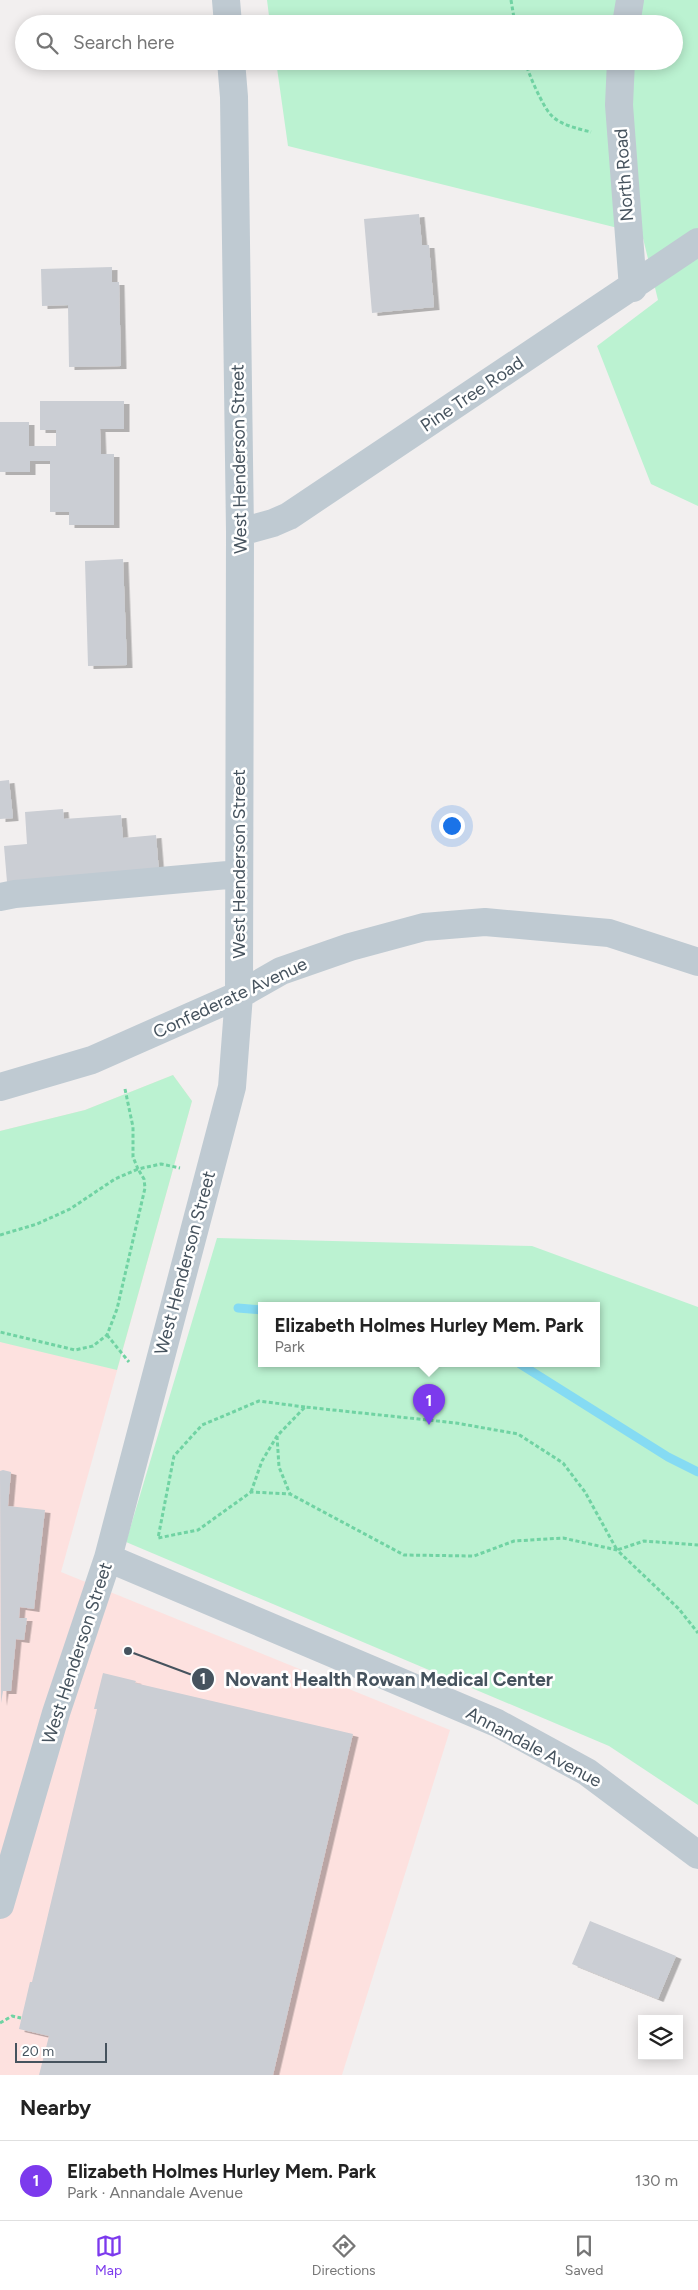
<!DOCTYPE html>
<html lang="en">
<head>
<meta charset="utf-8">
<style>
  :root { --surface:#fff; --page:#f6f6f6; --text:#222; --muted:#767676; --line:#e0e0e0; --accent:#7c3aed }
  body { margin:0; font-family:Figtree,sans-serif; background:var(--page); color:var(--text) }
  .controls { position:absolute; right:15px; bottom:15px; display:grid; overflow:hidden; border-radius:0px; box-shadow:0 2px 12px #0003 }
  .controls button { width:45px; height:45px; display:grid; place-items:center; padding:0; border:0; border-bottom:1px solid var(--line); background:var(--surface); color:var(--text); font:25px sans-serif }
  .scale { position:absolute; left:15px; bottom:12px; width:92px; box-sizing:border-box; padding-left:5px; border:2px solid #46535e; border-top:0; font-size:14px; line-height:18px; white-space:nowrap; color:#46535e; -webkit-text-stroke:4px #fff; paint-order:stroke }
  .you { position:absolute; left:451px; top:825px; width:18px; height:18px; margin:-12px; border:4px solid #fff; border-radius:50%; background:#1a73e8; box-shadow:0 0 0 8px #1a73e833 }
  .badge { display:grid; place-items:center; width:32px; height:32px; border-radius:50%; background:var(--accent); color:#fff; font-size:16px; font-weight:700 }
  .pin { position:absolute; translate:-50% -41px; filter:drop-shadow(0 1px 2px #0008) }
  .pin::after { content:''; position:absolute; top:26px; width:18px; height:15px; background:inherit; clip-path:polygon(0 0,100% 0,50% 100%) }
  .popup { position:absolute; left:258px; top:1302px; width:342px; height:65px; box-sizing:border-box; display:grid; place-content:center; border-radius:0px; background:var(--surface); filter:drop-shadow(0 1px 4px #0005); font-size:16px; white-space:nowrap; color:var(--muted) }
  .popup b { font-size:19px; color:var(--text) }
  .popup::after { content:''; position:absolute; left:50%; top:100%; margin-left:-10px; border:10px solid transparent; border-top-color:var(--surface) }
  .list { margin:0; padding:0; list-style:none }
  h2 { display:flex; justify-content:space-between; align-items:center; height:65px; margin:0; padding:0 20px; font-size:21px }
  h2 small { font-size:16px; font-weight:400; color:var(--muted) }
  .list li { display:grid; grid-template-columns:32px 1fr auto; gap:15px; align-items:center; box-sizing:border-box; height:80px; padding:0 20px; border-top:1px solid var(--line) }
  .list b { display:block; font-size:19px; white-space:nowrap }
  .list p { margin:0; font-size:16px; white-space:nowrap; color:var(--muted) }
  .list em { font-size:16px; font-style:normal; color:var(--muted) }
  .icon { flex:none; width:28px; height:28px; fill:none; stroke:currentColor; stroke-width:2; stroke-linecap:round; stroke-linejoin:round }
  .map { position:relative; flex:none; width:698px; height:2075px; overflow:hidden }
  .search { position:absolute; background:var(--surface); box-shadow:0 2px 12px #0003; left:15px; right:15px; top:15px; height:55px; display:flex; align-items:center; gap:12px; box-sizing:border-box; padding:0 18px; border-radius:28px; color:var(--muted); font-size:19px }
  .sheet { height:145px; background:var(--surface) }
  nav { display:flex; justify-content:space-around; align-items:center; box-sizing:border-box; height:70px; border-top:1px solid var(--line); background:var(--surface); font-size:14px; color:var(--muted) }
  nav a { display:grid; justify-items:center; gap:2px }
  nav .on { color:var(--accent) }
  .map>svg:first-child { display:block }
  .medical { fill:#fde1df }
  .green { fill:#bbf2d1; fill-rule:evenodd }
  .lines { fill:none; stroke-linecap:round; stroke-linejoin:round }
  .stream { stroke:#85dbf3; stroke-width:9 }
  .building { fill:#cbced4; filter:url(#shadow) }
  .path { stroke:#70d3a3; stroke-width:3; stroke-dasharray:4 2.5; stroke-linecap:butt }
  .minor { stroke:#bfcad2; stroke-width:28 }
  .labels { text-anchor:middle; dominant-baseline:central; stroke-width:5; stroke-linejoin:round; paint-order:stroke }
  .street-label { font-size:18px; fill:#46535e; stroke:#fff }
  .leader { fill:none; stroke:#46535e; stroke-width:2 }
  .callout-dot { fill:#46535e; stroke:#fff; stroke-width:2 }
  .mark-label { font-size:15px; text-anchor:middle; font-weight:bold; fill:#fff }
  .callout-label { font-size:19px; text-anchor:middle; font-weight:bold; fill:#46535e; stroke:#fff; stroke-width:5; stroke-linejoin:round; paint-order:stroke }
</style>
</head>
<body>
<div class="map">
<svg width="698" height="2075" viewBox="0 0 698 2075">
  <defs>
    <filter id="shadow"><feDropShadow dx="5.5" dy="3" stdDeviation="0" flood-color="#0004"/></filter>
  </defs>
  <rect width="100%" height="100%" fill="#f2efef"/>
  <path class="medical" d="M173 1075 192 1101 61 1572 450 1730 342 2075H0V1131L85 1110Z"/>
  <path class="green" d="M267 0H698V506L651 484 597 346 658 300 642 234 288 146 276 61H674V24H270Z
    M173 1075 192 1101 117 1370 0 1342V1131L85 1110Z
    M217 1238 532 1246 698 1307V1805L609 1746 126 1542ZM262 1306H596V1364H262Z"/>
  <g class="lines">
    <path class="stream" d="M238 1308 262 1310
      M520 1364 668 1457 698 1472"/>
  </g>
  <path class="building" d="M419 214 422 245H429L434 307 372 313 364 219Z
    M112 267V282H119L121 366 69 367 68 305 42 306 41 269Z
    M40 401H124V429H100L101 454H114V525H69V512H50V461H30V472H0V422H29V446H56V430H40Z
    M123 559 127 665 88 666 85 561Z
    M9 780 13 818 0 819V781Z
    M63 809 64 819 121 815 123 838 156 835 159 872 7 882 4 846 27 844 25 812Z
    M3 1470 11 1472 8 1506 45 1510 34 1609 20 1607 19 1618H27L24 1640 16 1639 11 1691H3L1 1703 0 1471Z
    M103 1673 136 1681 135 1683 353 1734 273 2075H39L49 2036 19 2029 30 1982H32L97 1709H94Z
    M590 1921 676 1956 658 1999 572 1964Z"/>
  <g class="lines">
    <path class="path" d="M511 0 515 24
      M525 61C528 73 543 107 551 115 560 125 579 129 591 132
      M125 1089 133 1127V1157L138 1169 161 1164 180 1168
      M0 1235 37 1224 70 1209 115 1179 138 1169 144 1179 145 1188 117 1309 107 1335 93 1346 75 1350 0 1332
      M107 1335 129 1362
      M305 1407 259 1401 202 1425 174 1456 158 1538 198 1530 251 1492 290 1494 404 1555 474 1556 514 1541 563 1538 617 1550 679 1609 698 1633
      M277 1436 279 1467 290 1494
      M251 1492 262 1461 277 1436 305 1407 456 1423 518 1434 563 1463 585 1492 617 1550 644 1541 698 1545
      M0 2023 12 2016 21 2018"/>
    <path class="minor" d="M226 0 228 24
      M626 24 630 0
      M621 61 619 105 633 288
      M240 532 273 523 289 516 698 242
      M0 897 15 894 239 874
      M0 1087 92 1060 239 995 281 971 350 947 424 927 485 922 609 933 698 962
      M108 1558 497 1723 587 1772 698 1855
      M0 1905 56 1713 108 1558 232 1087 239 995 240 532 234 97 231 61"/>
  </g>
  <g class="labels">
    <g class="street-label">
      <text transform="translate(624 175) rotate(-94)">North Road</text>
      <text transform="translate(472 394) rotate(-34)">Pine Tree Road</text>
      <text transform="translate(239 459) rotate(-91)">West Henderson Street</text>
      <text transform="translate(239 864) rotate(-90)">West Henderson Street</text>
      <text transform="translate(230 998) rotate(-25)">Confederate Avenue</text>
      <text transform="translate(185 1263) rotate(-75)">West Henderson Street</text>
      <text transform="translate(77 1653) rotate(-72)">West Henderson Street</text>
      <text transform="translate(534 1747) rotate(28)">Annandale Avenue</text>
    </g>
  </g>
  <path class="leader" d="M128 1651L203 1679"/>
  <g class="callout-dot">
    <circle cx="128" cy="1651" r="5"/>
    <circle cx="203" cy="1679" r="12"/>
  </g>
  <g class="mark-label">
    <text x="203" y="1684">1</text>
  </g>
  <g class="callout-label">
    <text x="389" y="1686">Novant Health Rowan Medical Center</text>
  </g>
</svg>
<div class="controls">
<button><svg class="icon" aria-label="layers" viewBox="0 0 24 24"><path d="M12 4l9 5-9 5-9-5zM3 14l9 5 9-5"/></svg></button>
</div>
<div class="scale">20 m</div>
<div class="you"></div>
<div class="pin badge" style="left:429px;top:1425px">1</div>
<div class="popup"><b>Elizabeth Holmes Hurley Mem. Park</b>Park</div>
<div class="search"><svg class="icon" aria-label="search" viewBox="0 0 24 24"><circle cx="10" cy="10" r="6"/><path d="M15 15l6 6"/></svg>Search here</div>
</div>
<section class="sheet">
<h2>Nearby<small></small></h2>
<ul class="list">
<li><span class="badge">1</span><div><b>Elizabeth Holmes Hurley Mem. Park</b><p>Park · Annandale Avenue</p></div><em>130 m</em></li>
</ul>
</section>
<nav>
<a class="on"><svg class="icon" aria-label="map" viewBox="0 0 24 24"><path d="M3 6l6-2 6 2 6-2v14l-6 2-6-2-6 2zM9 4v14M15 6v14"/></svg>Map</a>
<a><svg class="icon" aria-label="directions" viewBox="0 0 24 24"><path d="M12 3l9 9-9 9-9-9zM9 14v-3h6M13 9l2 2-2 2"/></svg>Directions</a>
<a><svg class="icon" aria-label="saved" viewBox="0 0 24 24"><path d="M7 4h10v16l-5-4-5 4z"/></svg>Saved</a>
</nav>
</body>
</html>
